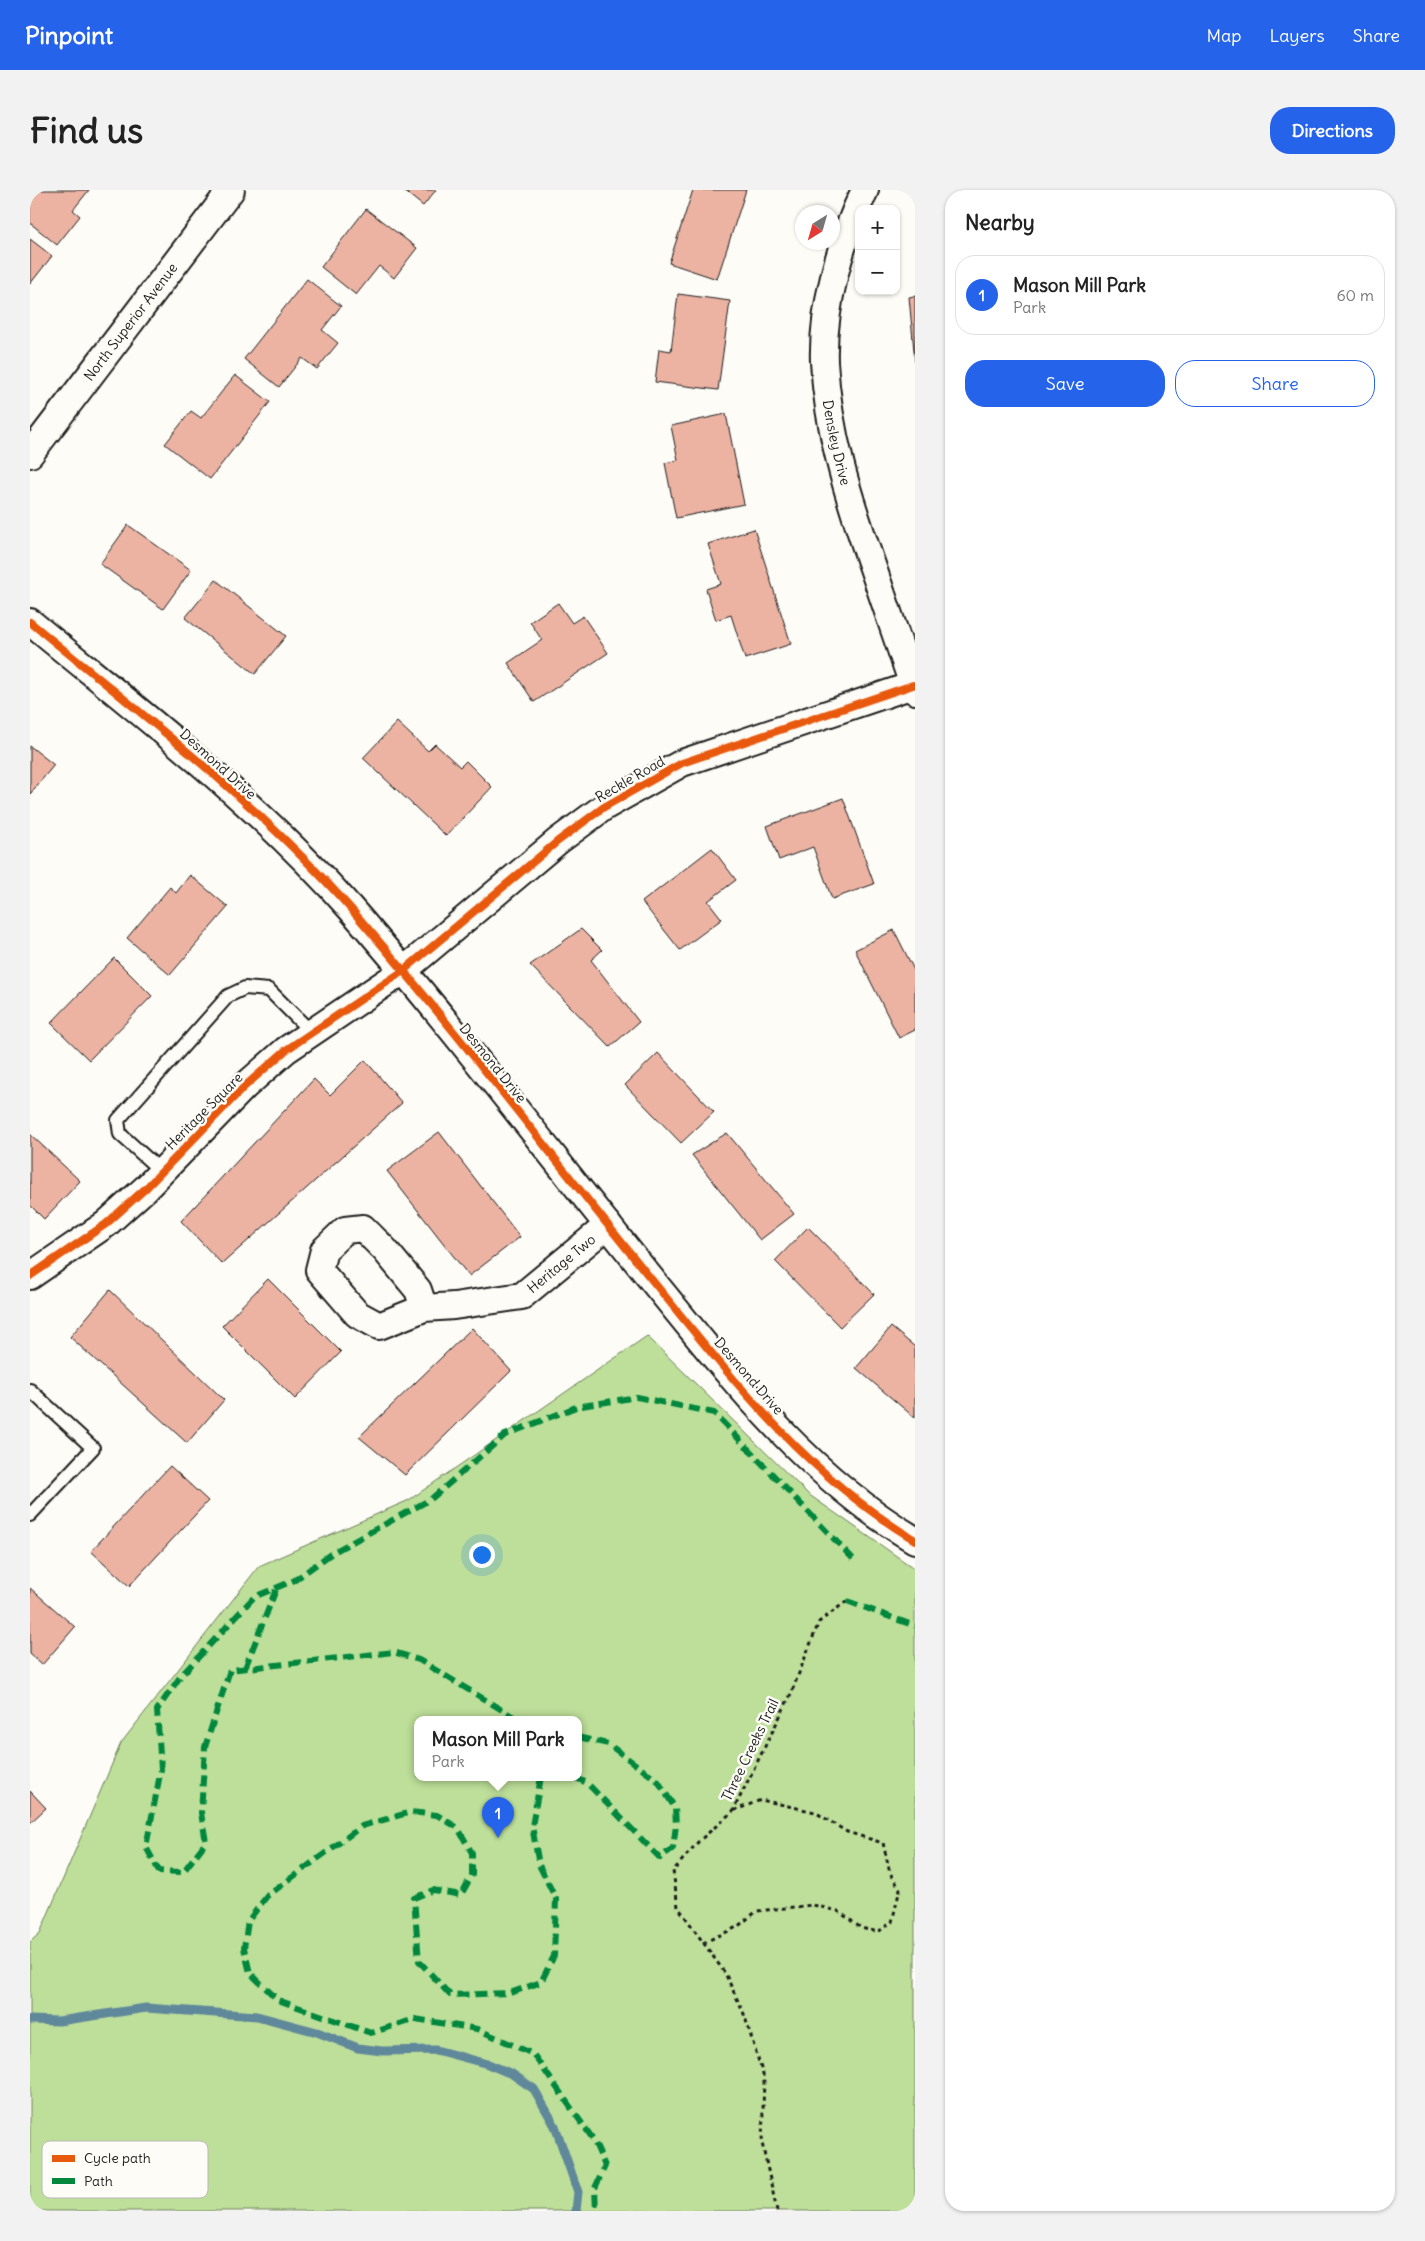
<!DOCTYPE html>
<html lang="en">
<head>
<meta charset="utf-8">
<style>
  :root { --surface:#fff; --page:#f2f2f2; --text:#222; --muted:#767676; --line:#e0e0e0; --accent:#2563eb }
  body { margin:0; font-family:Delius,sans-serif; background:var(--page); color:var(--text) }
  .controls { position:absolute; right:15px; top:15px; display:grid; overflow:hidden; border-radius:10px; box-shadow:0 1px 4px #0004 }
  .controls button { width:45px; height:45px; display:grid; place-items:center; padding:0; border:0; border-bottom:1px solid var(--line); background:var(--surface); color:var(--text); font:25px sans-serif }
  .compass { position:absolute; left:765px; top:15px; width:45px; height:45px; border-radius:50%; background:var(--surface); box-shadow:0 1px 4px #0004; rotate:217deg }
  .you { position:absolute; left:451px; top:1364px; width:18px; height:18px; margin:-12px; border:4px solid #fff; border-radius:50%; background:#1a73e8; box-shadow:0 0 0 8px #1a73e833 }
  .badge { display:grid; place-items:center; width:32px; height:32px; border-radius:50%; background:var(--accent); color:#fff; font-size:16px; font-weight:700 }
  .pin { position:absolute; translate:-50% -41px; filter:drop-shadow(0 1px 2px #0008) }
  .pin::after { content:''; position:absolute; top:26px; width:18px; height:15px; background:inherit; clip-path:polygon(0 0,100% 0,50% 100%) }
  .popup { position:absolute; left:384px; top:1526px; width:168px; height:65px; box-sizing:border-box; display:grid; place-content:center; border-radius:10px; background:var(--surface); filter:drop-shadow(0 1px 4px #0005); font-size:16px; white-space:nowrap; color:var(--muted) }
  .popup b { font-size:19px; color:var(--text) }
  .popup::after { content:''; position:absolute; left:50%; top:100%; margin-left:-10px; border:10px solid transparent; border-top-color:var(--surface) }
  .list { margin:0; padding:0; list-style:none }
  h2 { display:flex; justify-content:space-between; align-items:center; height:65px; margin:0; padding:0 20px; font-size:21px }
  h2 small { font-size:16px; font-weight:400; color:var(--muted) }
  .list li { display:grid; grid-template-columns:32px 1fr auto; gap:15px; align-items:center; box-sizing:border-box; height:80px; margin:0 10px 10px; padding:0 10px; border:1px solid var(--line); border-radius:20px }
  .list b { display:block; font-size:19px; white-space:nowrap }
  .list p { margin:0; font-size:16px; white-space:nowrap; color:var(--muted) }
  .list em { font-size:16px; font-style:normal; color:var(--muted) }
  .actions { display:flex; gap:10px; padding:15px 20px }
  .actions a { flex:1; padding:11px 0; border:1px solid var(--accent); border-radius:20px; text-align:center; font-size:18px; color:var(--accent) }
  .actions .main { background:var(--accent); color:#fff }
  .map { position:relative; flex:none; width:885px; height:2021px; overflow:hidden; border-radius:20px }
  header { display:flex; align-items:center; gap:30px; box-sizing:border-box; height:70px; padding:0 25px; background:var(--accent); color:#fff }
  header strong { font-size:24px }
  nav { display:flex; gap:28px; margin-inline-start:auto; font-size:18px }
  .intro { display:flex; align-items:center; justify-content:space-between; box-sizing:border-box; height:120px; padding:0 30px }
  h1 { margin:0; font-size:35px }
  .button { padding:12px 22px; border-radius:20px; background:var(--accent); color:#fff; font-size:18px; font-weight:700 }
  main { display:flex; gap:30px; padding:0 30px }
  aside { flex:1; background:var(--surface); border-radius:20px; box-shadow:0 1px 4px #0004 }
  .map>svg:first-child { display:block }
  .green { fill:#bddf99; stroke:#6c7e5a; fill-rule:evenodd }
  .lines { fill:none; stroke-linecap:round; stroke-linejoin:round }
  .stream { stroke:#60889b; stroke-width:9 }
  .building { fill:#ecb3a3; stroke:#1c1c1c }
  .service-casing { stroke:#1c1c1c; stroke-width:16 }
  .minor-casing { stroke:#1c1c1c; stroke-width:30 }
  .path { stroke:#1c1c1c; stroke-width:3; stroke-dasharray:4 4; stroke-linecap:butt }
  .service { stroke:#fdfcf7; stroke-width:12 }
  .minor { stroke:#fdfcf7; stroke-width:26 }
  .quiet { stroke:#00873e; stroke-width:6; stroke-dasharray:12 6; stroke-linecap:butt }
  .cycleway-casing { stroke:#fdfcf7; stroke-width:11 }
  .cycleway { stroke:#e8590c; stroke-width:8 }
  .labels { text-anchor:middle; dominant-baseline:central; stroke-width:5; stroke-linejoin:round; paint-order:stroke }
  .street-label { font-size:14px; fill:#1c1c1c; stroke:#fdfcf7 }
  .key { fill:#fdfcf7; stroke:#bab9b5; stroke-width:1 }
  .key-label { font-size:14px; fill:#1c1c1c }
</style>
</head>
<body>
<header>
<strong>Pinpoint</strong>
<nav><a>Map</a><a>Layers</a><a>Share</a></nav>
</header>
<div class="intro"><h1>Find us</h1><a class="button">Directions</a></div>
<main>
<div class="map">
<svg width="885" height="2021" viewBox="0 0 885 2021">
  <rect width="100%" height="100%" fill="#fdfcf7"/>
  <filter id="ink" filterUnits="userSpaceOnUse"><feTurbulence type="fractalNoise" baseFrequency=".02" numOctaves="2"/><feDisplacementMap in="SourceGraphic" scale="10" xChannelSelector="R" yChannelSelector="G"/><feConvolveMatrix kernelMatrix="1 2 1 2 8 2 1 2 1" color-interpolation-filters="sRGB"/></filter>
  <g filter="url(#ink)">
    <path class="green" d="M617 1146 778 1304 885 1379V2021H0V1752L10 1743 91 1553 229 1376 379 1310ZM388 1529H548V1587H388Z"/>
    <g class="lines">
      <path class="stream" d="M0 1830 29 1831 116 1818 227 1826 287 1842 328 1858 352 1861 406 1860 458 1874 482 1884 504 1899 525 1936 548 2002 546 2021"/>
    </g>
    <path class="building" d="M2 0H59L43 20 50 26 27 55 0 33V2Z
      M373 0H406L393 16Z
      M663 0H716L687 89 639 73Z
      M336 19 387 58 364 88 349 76 326 105 291 77Z
      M0 49 22 66 0 94Z
      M277 89 311 116 292 140 308 153 287 179 272 168 249 197 214 169Z
      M648 104 700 111 688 200 625 192 629 159 641 161Z
      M885 106V172L879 107Z
      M205 185 240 212 180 289 135 254 161 221 171 228Z
      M696 224 714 314 646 328 635 273 648 270 641 236Z
      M98 335 161 380 133 419 70 374Z
      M724 339 761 454 715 469 701 425 686 430 676 399 691 394 678 354Z
      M186 390 256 446 225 484 155 428Z
      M528 413 542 433 553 426 578 463 504 512 478 473 512 450 500 432Z
      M367 532 398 561 405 554 430 577 436 571 462 597 416 646 333 568Z
      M0 556 24 575 0 604Z
      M813 608 844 694 802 709 783 657 749 670 737 636Z
      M682 658 706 690 678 711 692 729 650 760 612 712Z
      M160 685 198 717 140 785 97 748 140 697 146 703Z
      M551 739 572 760 561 770 609 832 580 857 500 775Z
      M864 740 885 782V840L869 848 825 760Z
      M84 768 122 806 59 870 21 833Z
      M628 863 684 922 651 953 595 895Z
      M335 870 372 913 192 1074 151 1031 284 889 300 905Z
      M409 942 490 1047 439 1086 357 981Z
      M697 943 764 1024 730 1050 662 965Z
      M0 944 50 991 14 1029 0 1015Z
      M778 1037 844 1104 810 1137 745 1071Z
      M238 1089 311 1162 265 1209 192 1136Z
      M80 1100 194 1210 157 1253 40 1147Z
      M861 1137 885 1157V1228L826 1178Z
      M442 1138 481 1181 375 1285 329 1247Z
      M140 1276 178 1311 99 1396 61 1361Z
      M0 1398 45 1437 12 1475 0 1464Z
      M0 1601 16 1618 0 1633Z"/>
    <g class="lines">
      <defs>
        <path id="service" d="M132 982 90 944 88 930 198 806 215 798 239 800 282 843
          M0 1200 63 1258 0 1325"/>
        <g id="minor">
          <path id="s1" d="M835 0C811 48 792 118 794 172 798 243 819 309 842 375 856 417 871 459 885 501"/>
          <path id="s2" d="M0 264 201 0"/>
          <path d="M0 432C110 523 226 611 321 719 422 835 516 959 613 1079 693 1177 773 1284 885 1350"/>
          <path d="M0 1086 76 1034 116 998 214 897 256 860 373 781 528 651 574 617 652 573 883 495"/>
          <path id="s3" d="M394 1118 388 1100 355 1060 333 1038 315 1040 294 1060 289 1080 327 1124 349 1136 394 1118 424 1116 492 1106 578 1035"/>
        </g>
      </defs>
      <use href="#service" class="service-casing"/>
      <use href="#minor" class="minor-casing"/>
      <path class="path" d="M673 1753 707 1737 727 1721 783 1715 808 1721 831 1738 848 1742 862 1732 870 1699 860 1683 853 1653 817 1642 785 1622 754 1615 731 1610 703 1621
        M747 2021 732 1953 734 1888 714 1824 695 1783 648 1717 643 1681 668 1652 703 1621 760 1506 789 1432 817 1411"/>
      <use href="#service" class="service"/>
      <use href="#minor" class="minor"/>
      <path class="quiet" d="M817 1411 885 1436
        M215 1478 247 1397
        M487 1529 389 1470 364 1462 200 1480 175 1557 171 1623 176 1652 153 1682 129 1681 116 1657 131 1579 127 1520 150 1487 224 1407 265 1390 302 1363 401 1309 475 1245 546 1217 607 1207 684 1223 827 1373
        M511 1587 502 1636 509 1675 526 1709 524 1766 511 1792 480 1803 420 1805 389 1771 384 1708 403 1700 431 1705 442 1685V1663L428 1638 407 1625 381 1622 332 1636 237 1706 218 1731 214 1758 220 1783 248 1810 341 1843 385 1829 447 1839 503 1864 563 1949 575 1976 565 1998 566 2021
        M544 1587 557 1593 630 1668 643 1658 646 1635 645 1618 628 1591 578 1554 548 1547"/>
      <defs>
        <path id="cycleway" d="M0 432C110 523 226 611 321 719 422 835 516 959 613 1079 693 1177 773 1284 885 1350
          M0 1086 76 1034 116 998 214 897 256 860 373 781 528 651 574 617 652 573 883 495"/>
      </defs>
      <use href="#cycleway" class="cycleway-casing"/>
      <use href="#cycleway" class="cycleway"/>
    </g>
  </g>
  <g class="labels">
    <g class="street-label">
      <text stroke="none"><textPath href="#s2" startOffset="166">North Superior Avenue</textPath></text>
      <text stroke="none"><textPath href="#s1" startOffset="260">Densley Drive</textPath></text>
      <text transform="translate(188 574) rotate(42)">Desmond Drive</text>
      <text transform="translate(600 589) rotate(-30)">Reckle Road</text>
      <text transform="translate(463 873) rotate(51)">Desmond Drive</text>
      <text transform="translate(174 921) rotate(-45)">Heritage Square</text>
      <text stroke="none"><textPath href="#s3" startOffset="451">Heritage Two</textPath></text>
      <text transform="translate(719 1186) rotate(49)">Desmond Drive</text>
      <text transform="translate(720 1560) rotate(-64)">Three Creeks Trail</text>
    </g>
  </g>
  <rect x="12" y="1951" width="166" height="57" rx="8" class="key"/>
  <rect x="22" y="1965" width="23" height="7" fill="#e8590c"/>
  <rect x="22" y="1988" width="23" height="6" fill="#00873e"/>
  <g class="key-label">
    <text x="54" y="1973">Cycle path</text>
    <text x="54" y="1996">Path</text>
  </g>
</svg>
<div class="controls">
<button>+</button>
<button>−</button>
</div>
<svg class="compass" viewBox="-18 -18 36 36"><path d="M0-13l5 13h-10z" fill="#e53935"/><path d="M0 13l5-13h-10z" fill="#767676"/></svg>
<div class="you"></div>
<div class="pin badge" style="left:468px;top:1648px">1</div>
<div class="popup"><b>Mason Mill Park</b>Park</div>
</div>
<aside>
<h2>Nearby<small></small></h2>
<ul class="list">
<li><span class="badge">1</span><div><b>Mason Mill Park</b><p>Park</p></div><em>60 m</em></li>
</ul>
<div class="actions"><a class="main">Save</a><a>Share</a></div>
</aside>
</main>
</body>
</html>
